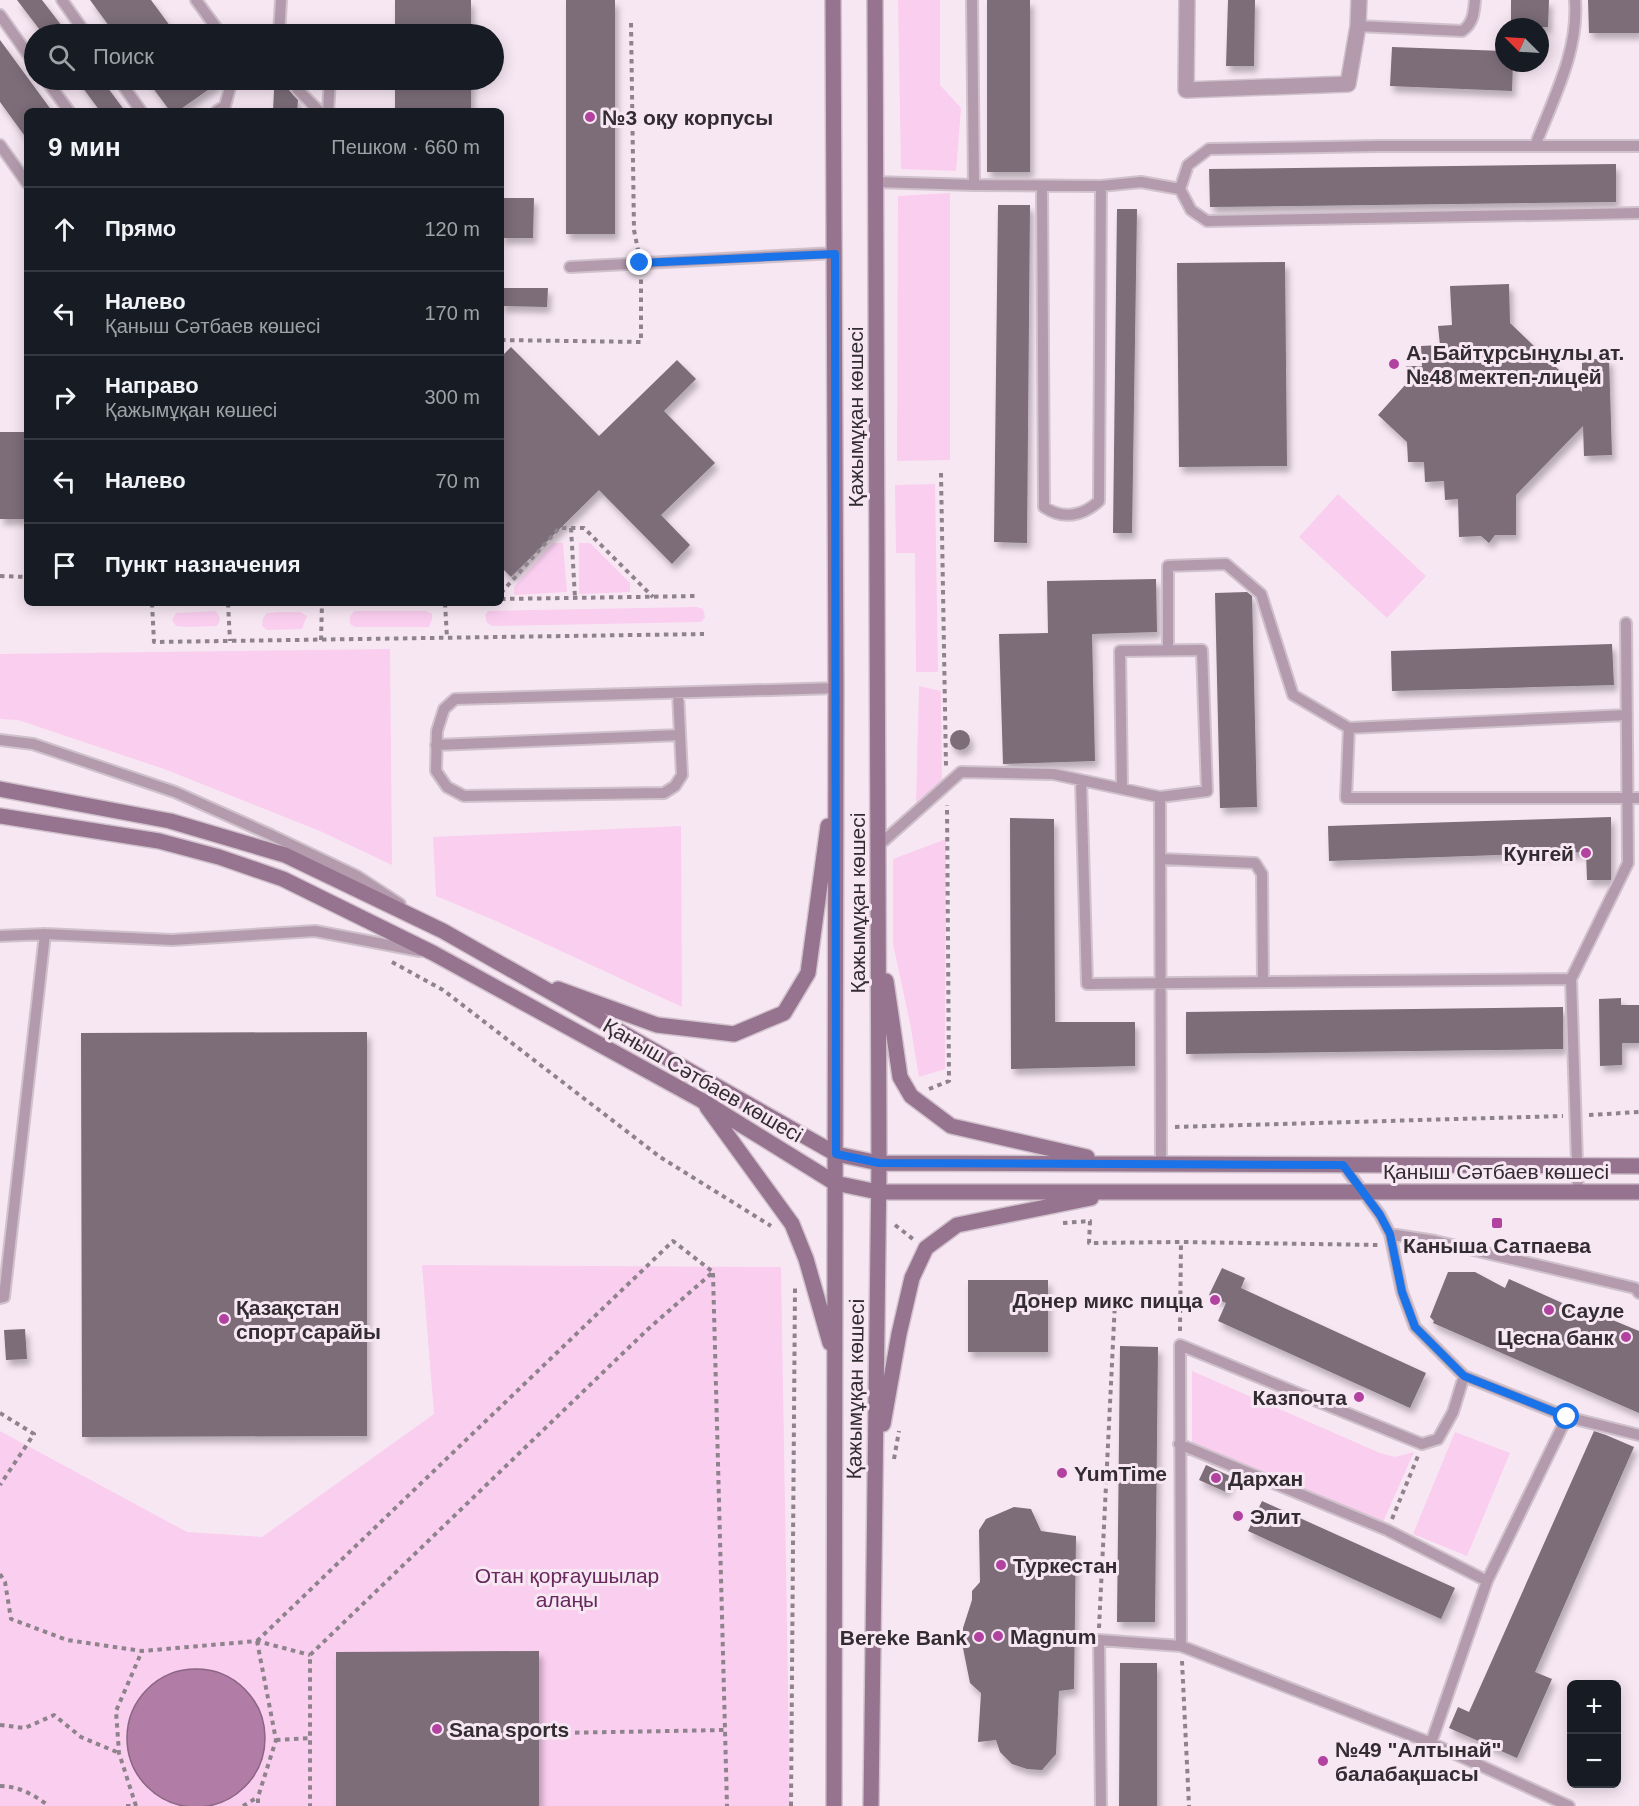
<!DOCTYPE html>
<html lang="ru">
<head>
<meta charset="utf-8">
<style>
  :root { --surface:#171b24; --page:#242831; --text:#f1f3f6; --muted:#9ea1a6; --line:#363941 }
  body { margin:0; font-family:Helvetica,sans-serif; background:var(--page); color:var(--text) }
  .controls { position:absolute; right:18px; bottom:18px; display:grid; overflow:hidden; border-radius:9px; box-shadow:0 3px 15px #0003 }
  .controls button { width:54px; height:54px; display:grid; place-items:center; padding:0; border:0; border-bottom:2px solid var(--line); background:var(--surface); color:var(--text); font:30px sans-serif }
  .compass { position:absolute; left:1495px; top:18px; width:54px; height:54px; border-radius:50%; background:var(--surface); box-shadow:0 3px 15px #0003; rotate:294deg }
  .stop { position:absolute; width:18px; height:18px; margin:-14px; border:4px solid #1a73e8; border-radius:50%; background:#fff }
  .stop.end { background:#1a73e8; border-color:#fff; box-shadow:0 2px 6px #0008 }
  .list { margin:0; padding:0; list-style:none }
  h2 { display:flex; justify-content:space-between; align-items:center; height:78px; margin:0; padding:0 24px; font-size:26px }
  h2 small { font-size:20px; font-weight:400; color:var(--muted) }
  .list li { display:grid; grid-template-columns:39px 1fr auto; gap:18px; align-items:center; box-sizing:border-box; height:84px; padding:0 24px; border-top:2px solid var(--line) }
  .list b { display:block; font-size:22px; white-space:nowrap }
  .list p { margin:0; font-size:20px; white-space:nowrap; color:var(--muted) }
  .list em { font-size:20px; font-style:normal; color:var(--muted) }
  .icon { flex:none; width:33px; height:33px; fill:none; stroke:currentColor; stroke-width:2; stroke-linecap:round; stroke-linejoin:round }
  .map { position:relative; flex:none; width:1639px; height:1806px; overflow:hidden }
  .search { position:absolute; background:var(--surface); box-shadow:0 3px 15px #0003; left:24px; top:24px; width:480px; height:66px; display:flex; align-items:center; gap:15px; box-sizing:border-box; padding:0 21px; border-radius:33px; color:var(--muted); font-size:22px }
  .panel { position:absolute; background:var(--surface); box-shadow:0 3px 15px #0003; left:24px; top:108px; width:480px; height:498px; border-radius:9px }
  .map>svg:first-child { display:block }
  .green { fill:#faceef }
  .water { fill:#b17da6; stroke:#8b6583; stroke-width:1.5 }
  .building { fill:#7b6d78; filter:url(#shadow) }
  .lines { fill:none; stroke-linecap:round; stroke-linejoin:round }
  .lane-casing { stroke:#d0c2cc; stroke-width:14 }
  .street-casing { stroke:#d0c2cc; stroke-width:18 }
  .secondary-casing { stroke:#d0c2cc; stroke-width:18 }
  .path { stroke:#8e838c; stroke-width:4; stroke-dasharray:4.5 4.5; stroke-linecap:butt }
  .lane { stroke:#b39bad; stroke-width:10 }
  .street { stroke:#b39bad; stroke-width:15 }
  .secondary { stroke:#96738e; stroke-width:15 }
  .route { stroke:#1a73e8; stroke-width:8 }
  .poi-dot { fill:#b1429f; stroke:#f7e7f3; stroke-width:2 }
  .labels { text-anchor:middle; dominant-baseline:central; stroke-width:6; stroke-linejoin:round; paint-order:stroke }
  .poi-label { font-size:21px; font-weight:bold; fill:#332d32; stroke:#f7e7f3; text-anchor:start }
  .street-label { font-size:21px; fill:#332d32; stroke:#f7e7f3 }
  .park-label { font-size:21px; fill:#68285d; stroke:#f7e7f3 }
</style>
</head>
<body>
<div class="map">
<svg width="1639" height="1806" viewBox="0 0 1639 1806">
  <defs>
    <filter id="shadow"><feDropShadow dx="3.5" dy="6" stdDeviation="3" flood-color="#0004"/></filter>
  </defs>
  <rect width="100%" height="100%" fill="#f7e7f3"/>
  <path class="green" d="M898 0H940V85L961 108 956 171 901 169Z
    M950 193V460L897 461 898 196Z
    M935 484 938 672H916L915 553H896L895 485Z
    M1338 494 1426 576 1387 618 1299 537Z
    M553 543H563L567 592 514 595V587Z
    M579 543H590L630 583V592L579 594Z
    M697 607 703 609 705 617 701 622 492 626 487 623 485 615 488 611Z
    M215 611C221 616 221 619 217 626L189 627 176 626 172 620 176 613Z
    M354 611H426L432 614V619L429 627H355L350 624V617Z
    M279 612H300L307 616 302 629 267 630 262 626 263 618 267 613Z
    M390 649 392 865 320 831 164 769 18 720 0 719V654Z
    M919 686 941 691 942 783 916 805Z
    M681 826 682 1007 496 921 436 896 433 837Z
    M946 839 945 1069 919 1077 910 1023 893 944V859Z
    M422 1265 781 1267 790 1806H0V1431L187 1532 262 1537 434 1414Z
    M1192 1371 1380 1453 1395 1457 1414 1452 1383 1522 1192 1443Z
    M1455 1432 1510 1453 1467 1556 1413 1534Z"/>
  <path class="water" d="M127 1738a69 69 0 1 1 138 0a69 69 0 1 1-138 0Z"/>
  <path class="building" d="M17 0H42L68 34H43Z
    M90 0H151L176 34H115Z
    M395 0H471V34H395Z
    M566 0H615V234H566Z
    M987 0H1030V172H987Z
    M1228 0H1255L1254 66H1226Z
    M1511 0H1549L1548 27H1511Z
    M1588 0H1639V33H1589Z
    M0 40 52 111H27V139L0 102Z
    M1392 47 1504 51V63H1513L1512 91 1390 86Z
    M77 80H102L125 111H100Z
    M147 80H222L178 111H170Z
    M395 80H471V111H395Z
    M274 90H289L298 100 297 111H273Z
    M1616 164V202L1210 207 1209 169Z
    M501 198H534L533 238H501Z
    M998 205H1030L1027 543 994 542Z
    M1117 209H1137L1132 533H1113Z
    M1285 262 1287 466 1179 467 1177 263Z
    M1509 284 1510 323 1582 392V359H1609L1612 455 1584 456 1583 426 1516 495V535H1495L1489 543 1481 536 1459 537 1458 499 1445 500 1444 481 1425 482 1424 462H1408L1407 442 1378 415 1406 384V366H1422L1421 346 1440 345 1438 326 1452 325 1450 286Z
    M501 288H548L547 307 501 306Z
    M511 347 599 436 677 360 696 379 664 411 715 463 661 515 690 545 672 564 599 490 511 577 501 567V357Z
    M0 432H27V519H0Z
    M1156 579 1157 632 1092 634 1095 761 1003 764 999 634 1048 633 1047 581Z
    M1247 592 1252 596 1257 807 1220 808 1215 593Z
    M1612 644 1614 685 1392 691 1391 651Z
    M950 740a10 10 0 1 1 20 0a10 10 0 1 1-20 0Z
    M1611 817V880H1587L1586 852 1329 861 1328 826Z
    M1010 818 1054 819 1055 1022H1135V1066L1011 1069Z
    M1621 998V1005H1639V1043H1622V1065L1600 1066 1599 999Z
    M1563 1007V1049L1186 1054V1012Z
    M367 1032V1436L82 1437 81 1033Z
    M1222 1268 1245 1278 1241 1288 1426 1373 1410 1408 1218 1321 1226 1303 1209 1295Z
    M1448 1272H1475L1505 1288 1509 1279 1589 1315 1591 1311 1639 1331V1413L1433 1323 1434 1321 1430 1317Z
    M968 1280H1048V1352H968Z
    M25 1329 27 1359 6 1360 4 1330Z
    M1120 1346 1158 1347 1155 1622H1117Z
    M1594 1431 1606 1435 1634 1447 1535 1672 1552 1679 1517 1758 1449 1728 1458 1707 1469 1712Z
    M1206 1465 1232 1477 1226 1492 1199 1480Z
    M1262 1501 1455 1588 1441 1619 1248 1531Z
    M1014 1507 1031 1509 1041 1531 1076 1536 1074 1689 1059 1691 1056 1754 1042 1770 1027 1769 1012 1764 1000 1752 996 1740 978 1742 981 1693 970 1683 963 1648V1628L972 1600V1591L980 1582 979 1530 986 1519Z
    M539 1651V1806H336V1652Z
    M1120 1663H1157V1806H1119Z"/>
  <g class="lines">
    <defs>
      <path id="lane" d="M62 0 86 34
        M196 0 221 34
        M1575 0C1579 51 1553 99 1535 146H1639
        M0 15 34 63
        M1358 26 1462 31C1473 24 1474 13 1475 0
        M279 34 281 0
        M46 80 69 111
        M119 80 141 111
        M292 80 298 90 319 111
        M217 111 225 106 232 80
        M328 111 330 80
        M0 145 27 183
        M1535 146H1378L1209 149 1188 165 1180 189 1191 210 1207 221 1639 213
        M875 182 974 185 972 0
        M974 185 1101 186 1099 501C1083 516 1063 520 1044 507L1042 186
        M1101 186 1141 182 1180 189
        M570 267 835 253
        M1168 650V566L1226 564 1261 594 1293 695 1349 728
        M678 693 682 775 675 786 664 793 464 796 447 787 436 771 437 731 444 709 455 699 836 688
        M1627 715 1349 728 1346 798H1639
        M0 740 33 744 175 792 271 835 357 876 400 904
        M436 745 680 735
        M1081 780 1087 984 1571 979
        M1122 789 1120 651 1202 650 1207 791 1160 797
        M878 846 961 772 1053 774 1160 797 1161 1164
        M1161 859 1255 863 1262 874 1263 981
        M0 936 45 934 172 940 315 931 420 951
        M1343 1165 1380 1215 1390 1234 1402 1292 1415 1327 1464 1376 1567 1417 1487 1581 1431 1743 1181 1646 1180 1345 1422 1444 1438 1439 1453 1412 1464 1376
        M1578 1192 1571 979 1628 863 1626 623
        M1390 1234 1435 1241 1635 1288 1639 1293
        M0 1298 4 1297 45 934
        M1567 1417 1639 1435
        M1179 1444 1387 1530 1487 1581
        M1431 1743 1569 1806
        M1101 1806 1099 1640 1181 1646"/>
      <path id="street" d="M1187 0 1186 90 1348 84 1358 26 1359 0"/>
      <path id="secondary" d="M833 0 836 688 834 1806
        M0 789 170 821 285 855 443 931 836 1154 879 1163 1639 1166
        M0 816 159 841 219 857 283 879 433 953 701 1100 835 1183 878 1192H1639
        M886 981 900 1077 911 1096 951 1126 1087 1157
        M558 989 657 1025 734 1034 784 1013 808 973 828 826
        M707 1107 792 1224 806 1259 830 1343
        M883 1424 899 1334 912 1278 926 1248 957 1225 1091 1198
        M871 1806 879 1163 875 0"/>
    </defs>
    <use href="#lane" class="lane-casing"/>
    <use href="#street" class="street-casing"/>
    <use href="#secondary" class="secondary-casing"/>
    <path class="path" d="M631 23 634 230 638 250
      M501 340 641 342V276
      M941 473 946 767
      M571 528 575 598
      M0 576 27 577
      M501 593 559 528H584L653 597
      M501 599 698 596
      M152 603 154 642 704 634
      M228 603 230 641
      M445 603 447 638
      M153 604 212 603
      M321 640 322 603
      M392 962 443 990 660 1157 771 1226
      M929 1089 949 1081 947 805
      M1589 1115 1639 1112
      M1175 1127 1563 1116
      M1063 1223 1090 1221 1089 1243 1181 1242 1378 1245
      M895 1225 913 1239
      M713 1273 727 1806
      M1180 1331 1181 1242
      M0 1413 34 1434 0 1485
      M894 1459 899 1431
      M1392 1519 1418 1456
      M0 1574 5 1582 11 1619 67 1640 142 1651 257 1641 310 1655
      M1099 1628 1115 1302
      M257 1641 673 1241 713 1272 647 1330 310 1655V1806
      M257 1641 276 1740 258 1797V1806
      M1182 1661 1189 1806
      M0 1725 25 1728 54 1715 81 1737 119 1753
      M557 1733 725 1730
      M276 1740 310 1738
      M0 1786C19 1786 34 1795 49 1806
      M126 1806H137
      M136 1806 119 1753 116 1711 142 1651
      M243 1806 258 1797
      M791 1806 795 1288"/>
    <use href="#lane" class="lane"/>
    <use href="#street" class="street"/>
    <use href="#secondary" class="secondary"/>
  </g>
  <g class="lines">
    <path class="route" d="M640 263 835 254 836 1154 879 1163 1343 1165 1380 1215 1390 1234 1402 1292 1415 1327 1464 1376 1567 1417"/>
  </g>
  <g class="poi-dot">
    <circle cx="590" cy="117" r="6"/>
    <circle cx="1394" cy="364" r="6"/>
    <circle cx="1586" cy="853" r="6"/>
    <rect x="1491" y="1217" width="12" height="12" rx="3"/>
    <circle cx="1215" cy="1300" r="6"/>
    <circle cx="1549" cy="1310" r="6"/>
    <circle cx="224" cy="1319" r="6"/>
    <circle cx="1626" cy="1337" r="6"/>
    <circle cx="1359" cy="1397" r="6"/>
    <circle cx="1062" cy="1473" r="6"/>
    <circle cx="1216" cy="1478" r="6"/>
    <circle cx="1238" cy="1516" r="6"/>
    <circle cx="1001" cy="1565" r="6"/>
    <circle cx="998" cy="1636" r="6"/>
    <circle cx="979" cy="1637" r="6"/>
    <circle cx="437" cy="1729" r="6"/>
    <circle cx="1323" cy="1761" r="6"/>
  </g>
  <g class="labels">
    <g class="poi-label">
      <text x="602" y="117">№3 оқу корпусы</text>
      <text x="1406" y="352">А. Байтұрсынұлы ат.<tspan x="1406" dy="24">№48 мектеп-лицей</tspan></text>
      <text x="1574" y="853" text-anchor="end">Кунгей</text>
      <text x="1497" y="1245" text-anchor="middle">Каныша Сатпаева</text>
      <text x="1203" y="1300" text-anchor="end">Донер микс пицца</text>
      <text x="236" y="1307">Қазақстан<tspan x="236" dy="24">спорт сарайы</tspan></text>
      <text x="1561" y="1310">Сауле</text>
      <text x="1614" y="1337" text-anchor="end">Цесна банк</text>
      <text x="1347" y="1397" text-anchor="end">Казпочта</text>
      <text x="1074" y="1473">YumTime</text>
      <text x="1228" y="1478">Дархан</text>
      <text x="1250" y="1516">Элит</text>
      <text x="1013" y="1565">Туркестан</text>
      <text x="1010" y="1636">Magnum</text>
      <text x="967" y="1637" text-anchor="end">Bereke Bank</text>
      <text x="449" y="1729">Sana sports</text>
      <text x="1335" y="1749">№49 "Алтынай"<tspan x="1335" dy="24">балабақшасы</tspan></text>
    </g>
    <g class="street-label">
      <text transform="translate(855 417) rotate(-90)">Қажымұқан көшесі</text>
      <text transform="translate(857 903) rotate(-90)">Қажымұқан көшесі</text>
      <text transform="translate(703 1080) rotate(30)">Қаныш Сәтбаев көшесі</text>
      <text x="1496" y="1171">Қаныш Сәтбаев көшесі</text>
      <text transform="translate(855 1389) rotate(-89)">Қажымұқан көшесі</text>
    </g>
    <g class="park-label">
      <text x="567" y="1575">Отан қорғаушылар<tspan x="567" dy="24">алаңы</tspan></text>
    </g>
  </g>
</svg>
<div class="controls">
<button>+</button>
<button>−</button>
</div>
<svg class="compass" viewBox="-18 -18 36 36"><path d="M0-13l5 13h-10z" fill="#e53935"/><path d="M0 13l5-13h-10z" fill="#9ea1a6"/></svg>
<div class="stop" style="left:1567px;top:1417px"></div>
<div class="stop end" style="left:640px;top:263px"></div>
<div class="search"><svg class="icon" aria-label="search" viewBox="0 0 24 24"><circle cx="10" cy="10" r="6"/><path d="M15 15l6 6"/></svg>Поиск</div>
<section class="panel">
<h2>9 мин<small>Пешком · 660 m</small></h2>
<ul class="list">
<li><svg class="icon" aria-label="ahead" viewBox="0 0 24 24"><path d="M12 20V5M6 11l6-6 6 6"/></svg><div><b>Прямо</b></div><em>120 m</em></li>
<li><svg class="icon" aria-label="left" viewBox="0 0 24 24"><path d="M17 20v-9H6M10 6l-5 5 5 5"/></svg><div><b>Налево</b><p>Қаныш Сәтбаев көшесі</p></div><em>170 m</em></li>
<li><svg class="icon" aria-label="right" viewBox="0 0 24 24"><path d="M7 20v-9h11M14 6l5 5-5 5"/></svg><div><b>Направо</b><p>Қажымұқан көшесі</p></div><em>300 m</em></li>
<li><svg class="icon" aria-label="left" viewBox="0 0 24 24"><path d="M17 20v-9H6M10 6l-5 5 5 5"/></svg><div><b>Налево</b></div><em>70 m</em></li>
<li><svg class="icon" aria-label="arrive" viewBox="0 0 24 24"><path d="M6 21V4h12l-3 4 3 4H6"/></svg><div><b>Пункт назначения</b></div></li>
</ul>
</section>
</div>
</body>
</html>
